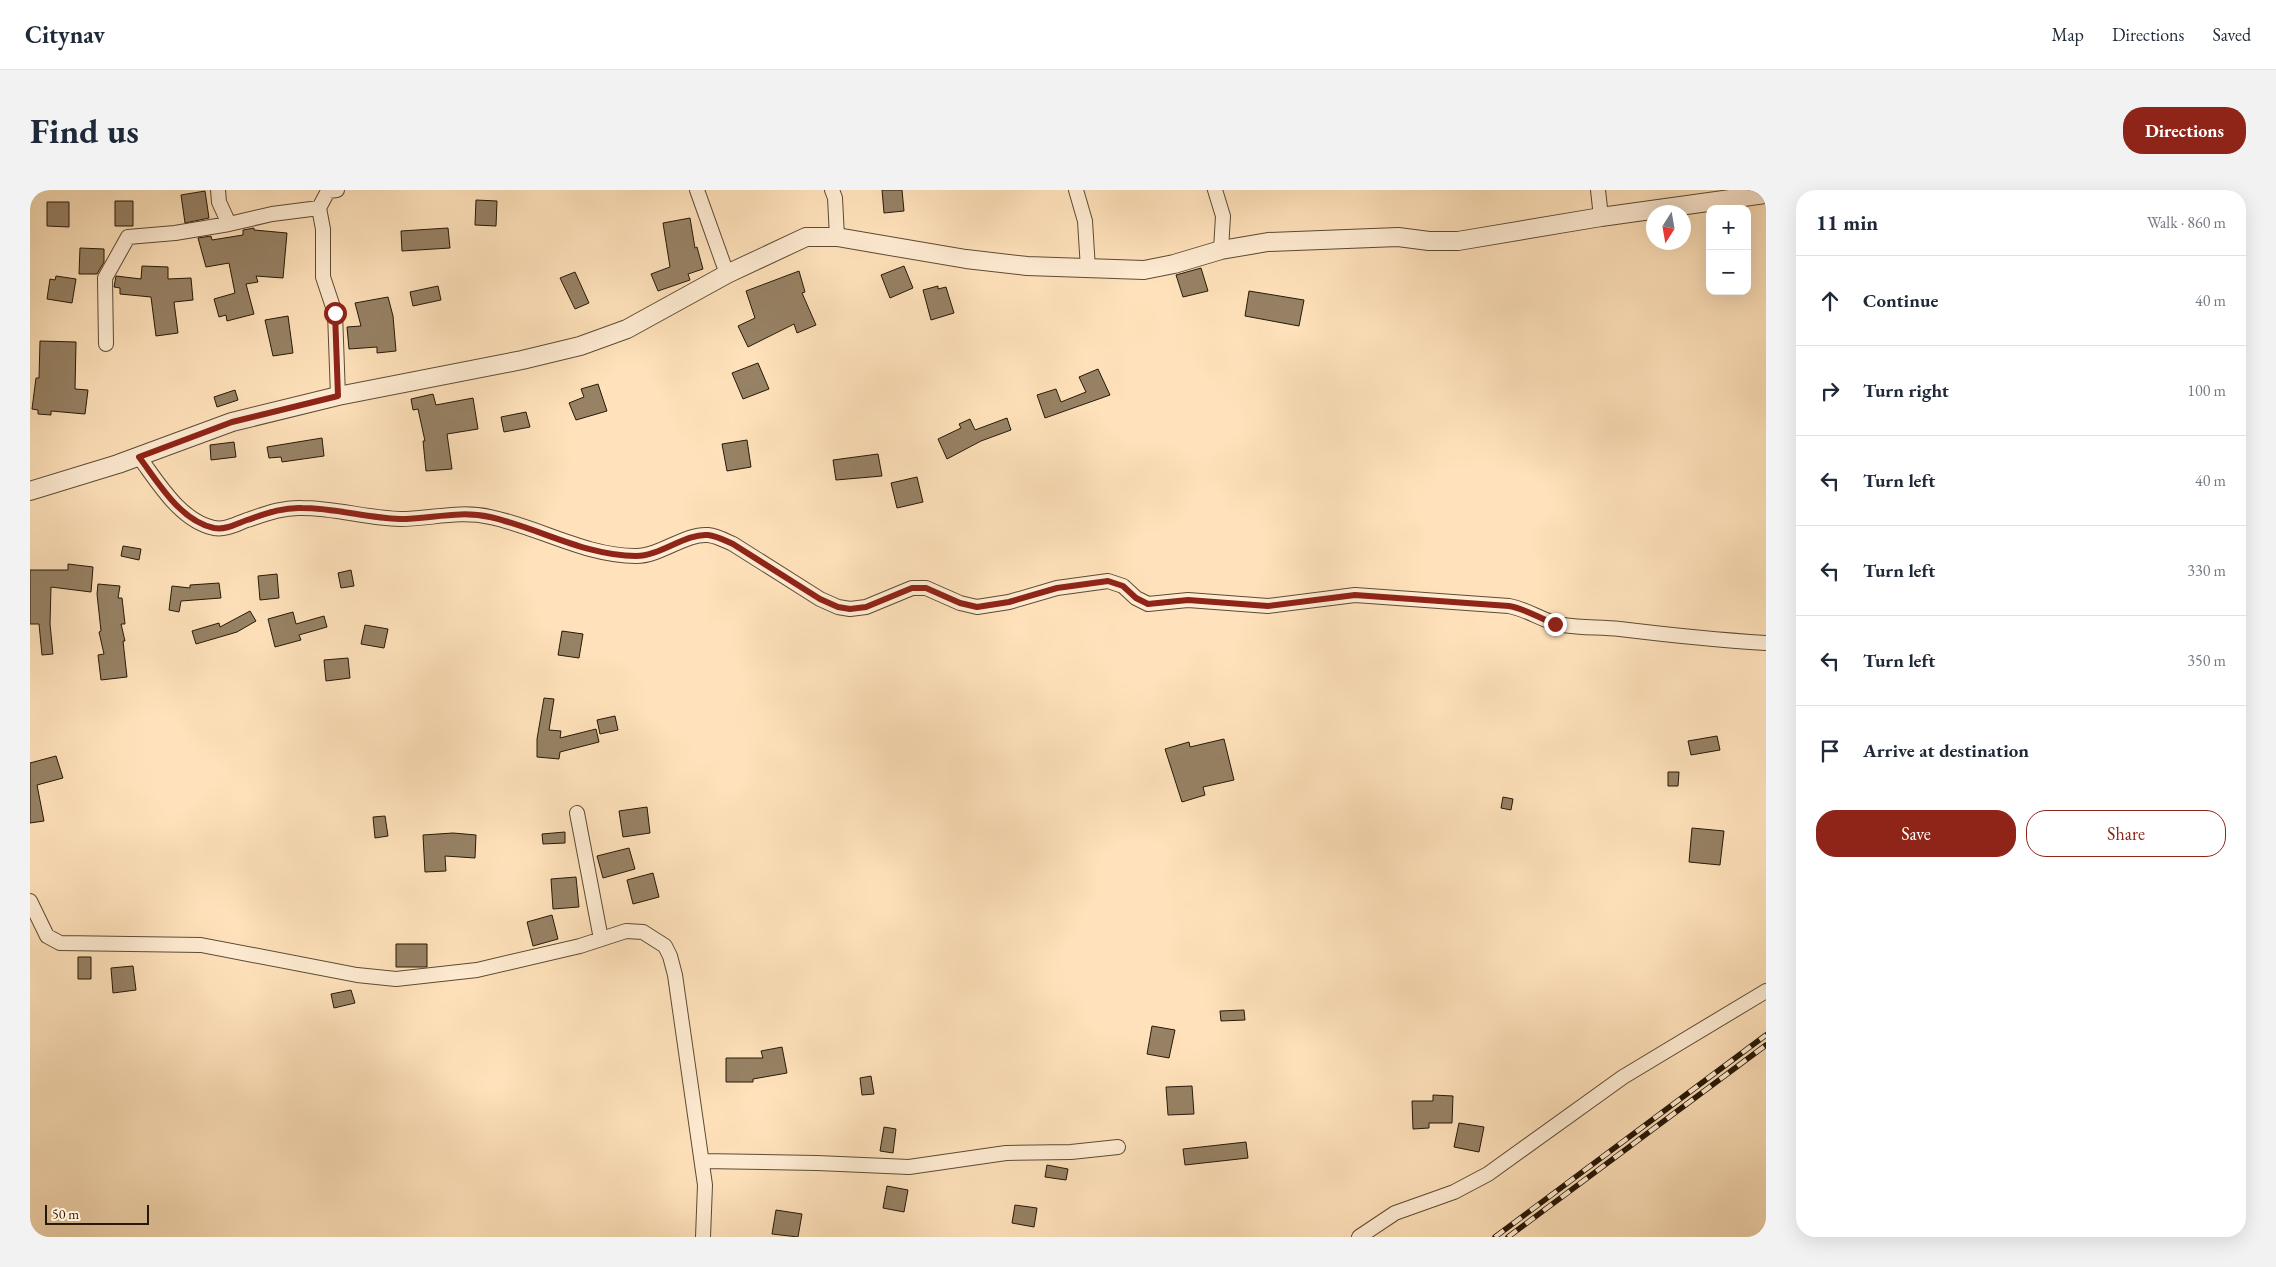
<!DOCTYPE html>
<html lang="en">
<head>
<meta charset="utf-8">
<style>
  :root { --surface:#fff; --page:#f2f2f3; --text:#1f2937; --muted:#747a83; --line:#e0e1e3; --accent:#8f2418 }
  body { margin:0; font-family:"EB Garamond",serif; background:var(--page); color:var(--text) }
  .controls { position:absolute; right:15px; top:15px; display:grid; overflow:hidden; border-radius:10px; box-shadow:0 5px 20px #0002 }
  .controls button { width:45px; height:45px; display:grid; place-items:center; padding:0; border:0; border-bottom:1px solid var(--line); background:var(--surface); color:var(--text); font:25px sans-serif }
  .compass { position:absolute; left:1616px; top:15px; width:45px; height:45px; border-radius:50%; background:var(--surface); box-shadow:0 5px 20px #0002; rotate:191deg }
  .scale { position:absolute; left:15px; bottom:12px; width:104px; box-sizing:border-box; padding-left:5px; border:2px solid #271907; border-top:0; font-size:14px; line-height:18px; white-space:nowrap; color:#271907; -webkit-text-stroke:4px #ffecd3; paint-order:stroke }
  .stop { position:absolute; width:15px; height:15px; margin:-11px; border:4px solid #8f2418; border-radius:50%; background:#fff }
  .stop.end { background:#8f2418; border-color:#fff; box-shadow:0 1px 5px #0008 }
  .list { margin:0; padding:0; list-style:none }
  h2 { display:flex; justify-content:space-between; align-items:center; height:65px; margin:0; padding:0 20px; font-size:21px }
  h2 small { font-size:16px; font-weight:400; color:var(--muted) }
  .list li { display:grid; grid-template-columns:32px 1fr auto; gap:15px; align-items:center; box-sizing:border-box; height:90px; padding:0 20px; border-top:1px solid var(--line) }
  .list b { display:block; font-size:19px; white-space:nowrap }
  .list em { font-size:16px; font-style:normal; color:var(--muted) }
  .actions { display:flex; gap:10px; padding:15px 20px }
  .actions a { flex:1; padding:11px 0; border:1px solid var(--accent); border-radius:20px; text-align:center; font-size:18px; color:var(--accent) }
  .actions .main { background:var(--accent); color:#fff }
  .icon { flex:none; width:28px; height:28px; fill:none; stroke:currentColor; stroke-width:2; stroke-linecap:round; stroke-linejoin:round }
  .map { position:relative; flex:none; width:1736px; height:1047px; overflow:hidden; border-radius:20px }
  header { display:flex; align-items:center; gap:30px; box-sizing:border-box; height:70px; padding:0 25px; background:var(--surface); border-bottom:1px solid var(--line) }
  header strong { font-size:24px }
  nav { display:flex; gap:28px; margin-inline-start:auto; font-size:18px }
  .intro { display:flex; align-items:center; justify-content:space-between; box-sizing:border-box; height:120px; padding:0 30px }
  h1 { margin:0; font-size:35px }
  .button { padding:12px 22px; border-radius:20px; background:var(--accent); color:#fff; font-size:18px; font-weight:700 }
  main { display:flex; gap:30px; padding:0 30px }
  aside { flex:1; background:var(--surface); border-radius:20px; box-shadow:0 5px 20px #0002 }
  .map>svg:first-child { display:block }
  .building { fill:#978265; stroke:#271907 }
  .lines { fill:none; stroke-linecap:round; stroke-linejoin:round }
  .minor-casing { stroke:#5d4b34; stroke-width:16 }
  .tertiary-casing { stroke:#5d4b34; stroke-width:20 }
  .minor { stroke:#ffecd3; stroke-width:14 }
  .tertiary { stroke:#ffecd3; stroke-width:18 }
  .rail-casing { stroke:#271907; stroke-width:5.5 }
  .rail { stroke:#ffecd3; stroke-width:4; stroke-dasharray:11; stroke-linecap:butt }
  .route { stroke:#8f2418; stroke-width:6 }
</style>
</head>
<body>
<header>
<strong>Citynav</strong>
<nav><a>Map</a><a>Directions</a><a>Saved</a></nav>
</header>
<div class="intro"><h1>Find us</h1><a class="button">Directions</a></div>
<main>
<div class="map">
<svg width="1736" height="1047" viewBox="0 0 1736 1047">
  <rect width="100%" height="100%" fill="#ffe2bb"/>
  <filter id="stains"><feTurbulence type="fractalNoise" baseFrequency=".004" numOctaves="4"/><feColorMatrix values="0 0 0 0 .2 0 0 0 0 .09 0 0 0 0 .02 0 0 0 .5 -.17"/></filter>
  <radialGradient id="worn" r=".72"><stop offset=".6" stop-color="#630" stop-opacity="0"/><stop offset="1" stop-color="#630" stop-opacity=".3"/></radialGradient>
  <path class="building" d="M852 0H872L874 21 854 23Z
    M175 1 179 28 155 33 151 5Z
    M446 10 467 11 466 36 445 35Z
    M85 11H103V36H85Z
    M17 12H39V37L17 36Z
    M660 28 665 58 667 57 673 79 658 84 660 90 628 101 621 84 640 77 633 33Z
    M224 38V40L257 43 253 88 226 86 228 92 216 94 224 124 197 131 196 125 189 127 184 109 205 103 199 73 176 77 168 48 181 46 182 50 213 45V40Z
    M418 38 420 58 372 61 371 41Z
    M50 58 74 59V72L67 84H49Z
    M112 76 138 77V89L161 88 163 110 144 112 148 143 126 146 121 107 90 104V98L84 97 86 86 111 89Z
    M874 76 883 98 860 108 851 85Z
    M1171 78 1178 101 1153 107 1146 85Z
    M769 81 775 102 772 103 786 135 767 143 764 134 718 157 708 136 725 128 716 101Z
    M545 82 559 113 545 119 530 88Z
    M26 86 46 89 42 113 17 109 20 89 25 90Z
    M408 96 411 110 383 116 380 102Z
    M908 96V99L916 97 924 123 901 130 893 100Z
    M1219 101 1274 110 1269 136 1215 126Z
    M358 107 363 126 366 161 347 163V157L319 159 317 137 331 136 325 113Z
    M258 126 263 163 243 166 235 130Z
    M10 151 46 152 45 199 58 200 55 224 21 221V225L8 224V220L2 219 6 188H9Z
    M728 173 739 199 713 209 702 183Z
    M1068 179 1080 205 1015 228 1007 205 1026 199 1031 212 1056 202 1049 187Z
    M568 194 577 221 546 230 539 213 554 207 551 199Z
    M205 200 208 210 187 217 184 207Z
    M403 204 406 215 443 208 448 239 417 244 422 279 396 281 393 251H395L388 219 383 220 381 209Z
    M496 222 500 237 474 242 471 227Z
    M977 228 981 240 951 251 917 269 908 249 931 238 929 234 940 229 945 240Z
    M292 248 294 266 252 272 251 267 239 268 237 257Z
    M717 250 721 277 697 281 692 254Z
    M204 252 206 267 181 270 180 255Z
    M848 264 852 286 806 290 803 270Z
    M887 287 893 312 867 318 861 293Z
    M93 356 111 359 109 370 91 366Z
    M38 374 63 377 61 402 21 397 20 434 23 464 12 465 9 434H0V380H38Z
    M321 380 324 396 311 398 308 383Z
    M247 384 249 408 230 410 228 386Z
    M189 393 191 408 151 411 149 422 139 420 142 396 160 398V395Z
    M68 394 90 396 88 408H92L95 434H91L95 451H93L97 487 71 490 68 465 74 464 69 442 71 441 67 404Z
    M220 421 226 431 207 442 166 454 162 441 189 433 190 437Z
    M263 422 266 434 294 426 297 437 269 445 271 450 245 457 238 429Z
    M335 435 358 439 354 458 331 454Z
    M532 441 553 444 549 468 528 465Z
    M318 468 320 488 296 491 294 470Z
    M514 508 524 509 519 540 531 541 530 548 566 539 569 552 530 562 529 569 507 567V549Z
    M585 526 588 540 570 544 567 530Z
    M1687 546 1690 560 1661 565 1658 551Z
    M1194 549 1204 590 1173 597 1175 605 1152 612 1135 559 1159 552 1160 557Z
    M26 566 33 588 7 595 14 631 0 633V573Z
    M1638 582H1649L1648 596H1638Z
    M1473 607 1483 609 1481 620 1471 618Z
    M617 617 620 643 593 647 589 621Z
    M355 626 358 646 345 648 343 627Z
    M1662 638 1694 641 1690 675 1659 672Z
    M535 642V653L513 654 512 644Z
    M423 643 446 645 445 668 415 666 416 681 395 682 393 645Z
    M599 658 605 679 573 688 567 666Z
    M623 683 629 707 603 714 597 690Z
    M546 687 549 717 523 719 521 689Z
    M522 725 528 749 503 756 497 732Z
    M366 754H397V777H366Z
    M48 767H61V789H48Z
    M103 776 106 800 83 803 81 778Z
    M321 800 325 813 304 818 301 804Z
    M1214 820 1215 830 1191 831 1190 821Z
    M1122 836 1145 840 1139 868 1117 864Z
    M752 857 757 883 723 889V892H696V868H733L731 861Z
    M841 886 844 904 832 905 830 888Z
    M1162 896 1164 924 1138 925 1136 897Z
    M1403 905 1423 906 1422 933H1399V938L1383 939 1382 911H1403Z
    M1429 933 1454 937 1449 962 1424 957Z
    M854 937 866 939 863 963 850 961Z
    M1216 952 1218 968 1155 975 1153 959Z
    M1017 975 1038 979 1036 990 1015 987Z
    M857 996 878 1000 874 1022 853 1018Z
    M985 1015 1007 1018 1004 1037 982 1033Z
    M746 1020 772 1024 768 1047 742 1044Z"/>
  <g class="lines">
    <defs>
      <path id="minor" d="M188 0 189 12 199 34 242 24 289 18 293 39V87L305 123 308 206
        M667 0 697 84
        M802 0 805 8 807 47
        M1046 0 1055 31 1058 79
        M1185 0 1193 26 1191 60
        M1568 0 1571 27
        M289 18 298 1 307 0
        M76 154 75 88 98 47 145 43 199 34
        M109 267C128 292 150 331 184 338 196 340 206 334 217 330 235 324 253 317 272 318 305 318 337 328 370 329 400 329 429 320 460 327 509 337 555 366 606 366 630 366 656 343 678 345 687 346 694 350 703 354L790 409 808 417 820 419 836 417 882 398H896L930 413 947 417 979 412 1027 398 1078 391 1093 396 1106 408 1118 414 1158 410 1238 416 1325 405 1479 416C1500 420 1513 432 1533 435 1552 438 1571 437 1590 439 1639 445 1687 450 1736 453
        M547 623 571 749
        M0 711 17 746 30 753 171 755 327 785 366 789 447 780 550 756 596 741 613 742 635 756 640 766 645 785 675 995 673 1047
        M672 971 787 973 879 977 976 963 1041 962 1088 957
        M1329 1047 1365 1023 1424 1002 1458 984 1593 887 1736 801"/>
      <path id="tertiary" d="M0 301 88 274 202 232 308 206 492 170 550 156 597 139 697 84 776 47H807L936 69 997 76 1114 80 1144 74 1191 60 1238 52 1368 47 1399 51H1428L1571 27 1736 4"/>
    </defs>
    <use href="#minor" class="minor-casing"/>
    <use href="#tertiary" class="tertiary-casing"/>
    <use href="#minor" class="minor"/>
    <use href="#tertiary" class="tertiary"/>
    <defs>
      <path id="rail" d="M1465 1047 1736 845
        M1478 1047 1736 855"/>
    </defs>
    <use href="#rail" class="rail-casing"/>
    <use href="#rail" class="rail"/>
  </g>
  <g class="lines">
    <path class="route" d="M305 123 308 206 202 232 109 267C128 292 150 331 184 338 196 340 206 334 217 330 235 324 253 317 272 318 305 318 337 328 370 329 400 329 429 320 460 327 509 338 555 366 606 366 630 366 656 343 678 345 687 346 694 350 703 354L790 409 808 417 820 419 836 417 882 398H896L930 413 947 417 979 412 1027 398 1078 391 1093 396 1106 408 1118 414 1158 410 1238 416 1325 405 1479 416C1496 419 1509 428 1525 434"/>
  </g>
  <rect width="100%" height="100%" filter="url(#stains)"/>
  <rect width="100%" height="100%" fill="url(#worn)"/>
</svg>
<div class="controls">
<button>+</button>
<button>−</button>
</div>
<svg class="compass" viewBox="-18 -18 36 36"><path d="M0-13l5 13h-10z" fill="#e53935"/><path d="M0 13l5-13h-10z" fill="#747a83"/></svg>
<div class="scale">50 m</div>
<div class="stop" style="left:305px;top:123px"></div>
<div class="stop end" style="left:1525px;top:434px"></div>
</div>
<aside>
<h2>11 min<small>Walk · 860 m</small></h2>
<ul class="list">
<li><svg class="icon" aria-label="ahead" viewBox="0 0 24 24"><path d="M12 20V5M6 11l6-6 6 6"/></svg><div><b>Continue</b></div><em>40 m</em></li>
<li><svg class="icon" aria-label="right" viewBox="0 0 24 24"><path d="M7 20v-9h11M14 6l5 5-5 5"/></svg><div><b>Turn right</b></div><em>100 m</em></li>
<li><svg class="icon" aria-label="left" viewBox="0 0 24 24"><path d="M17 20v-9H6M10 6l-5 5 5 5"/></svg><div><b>Turn left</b></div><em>40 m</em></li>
<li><svg class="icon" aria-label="left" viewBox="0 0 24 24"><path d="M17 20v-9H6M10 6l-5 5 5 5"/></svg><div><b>Turn left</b></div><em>330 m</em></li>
<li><svg class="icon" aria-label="left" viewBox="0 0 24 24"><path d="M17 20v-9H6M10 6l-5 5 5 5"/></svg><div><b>Turn left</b></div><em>350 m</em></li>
<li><svg class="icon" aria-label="arrive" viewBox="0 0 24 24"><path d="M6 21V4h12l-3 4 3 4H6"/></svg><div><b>Arrive at destination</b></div></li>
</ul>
<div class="actions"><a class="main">Save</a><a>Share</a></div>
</aside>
</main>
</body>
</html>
